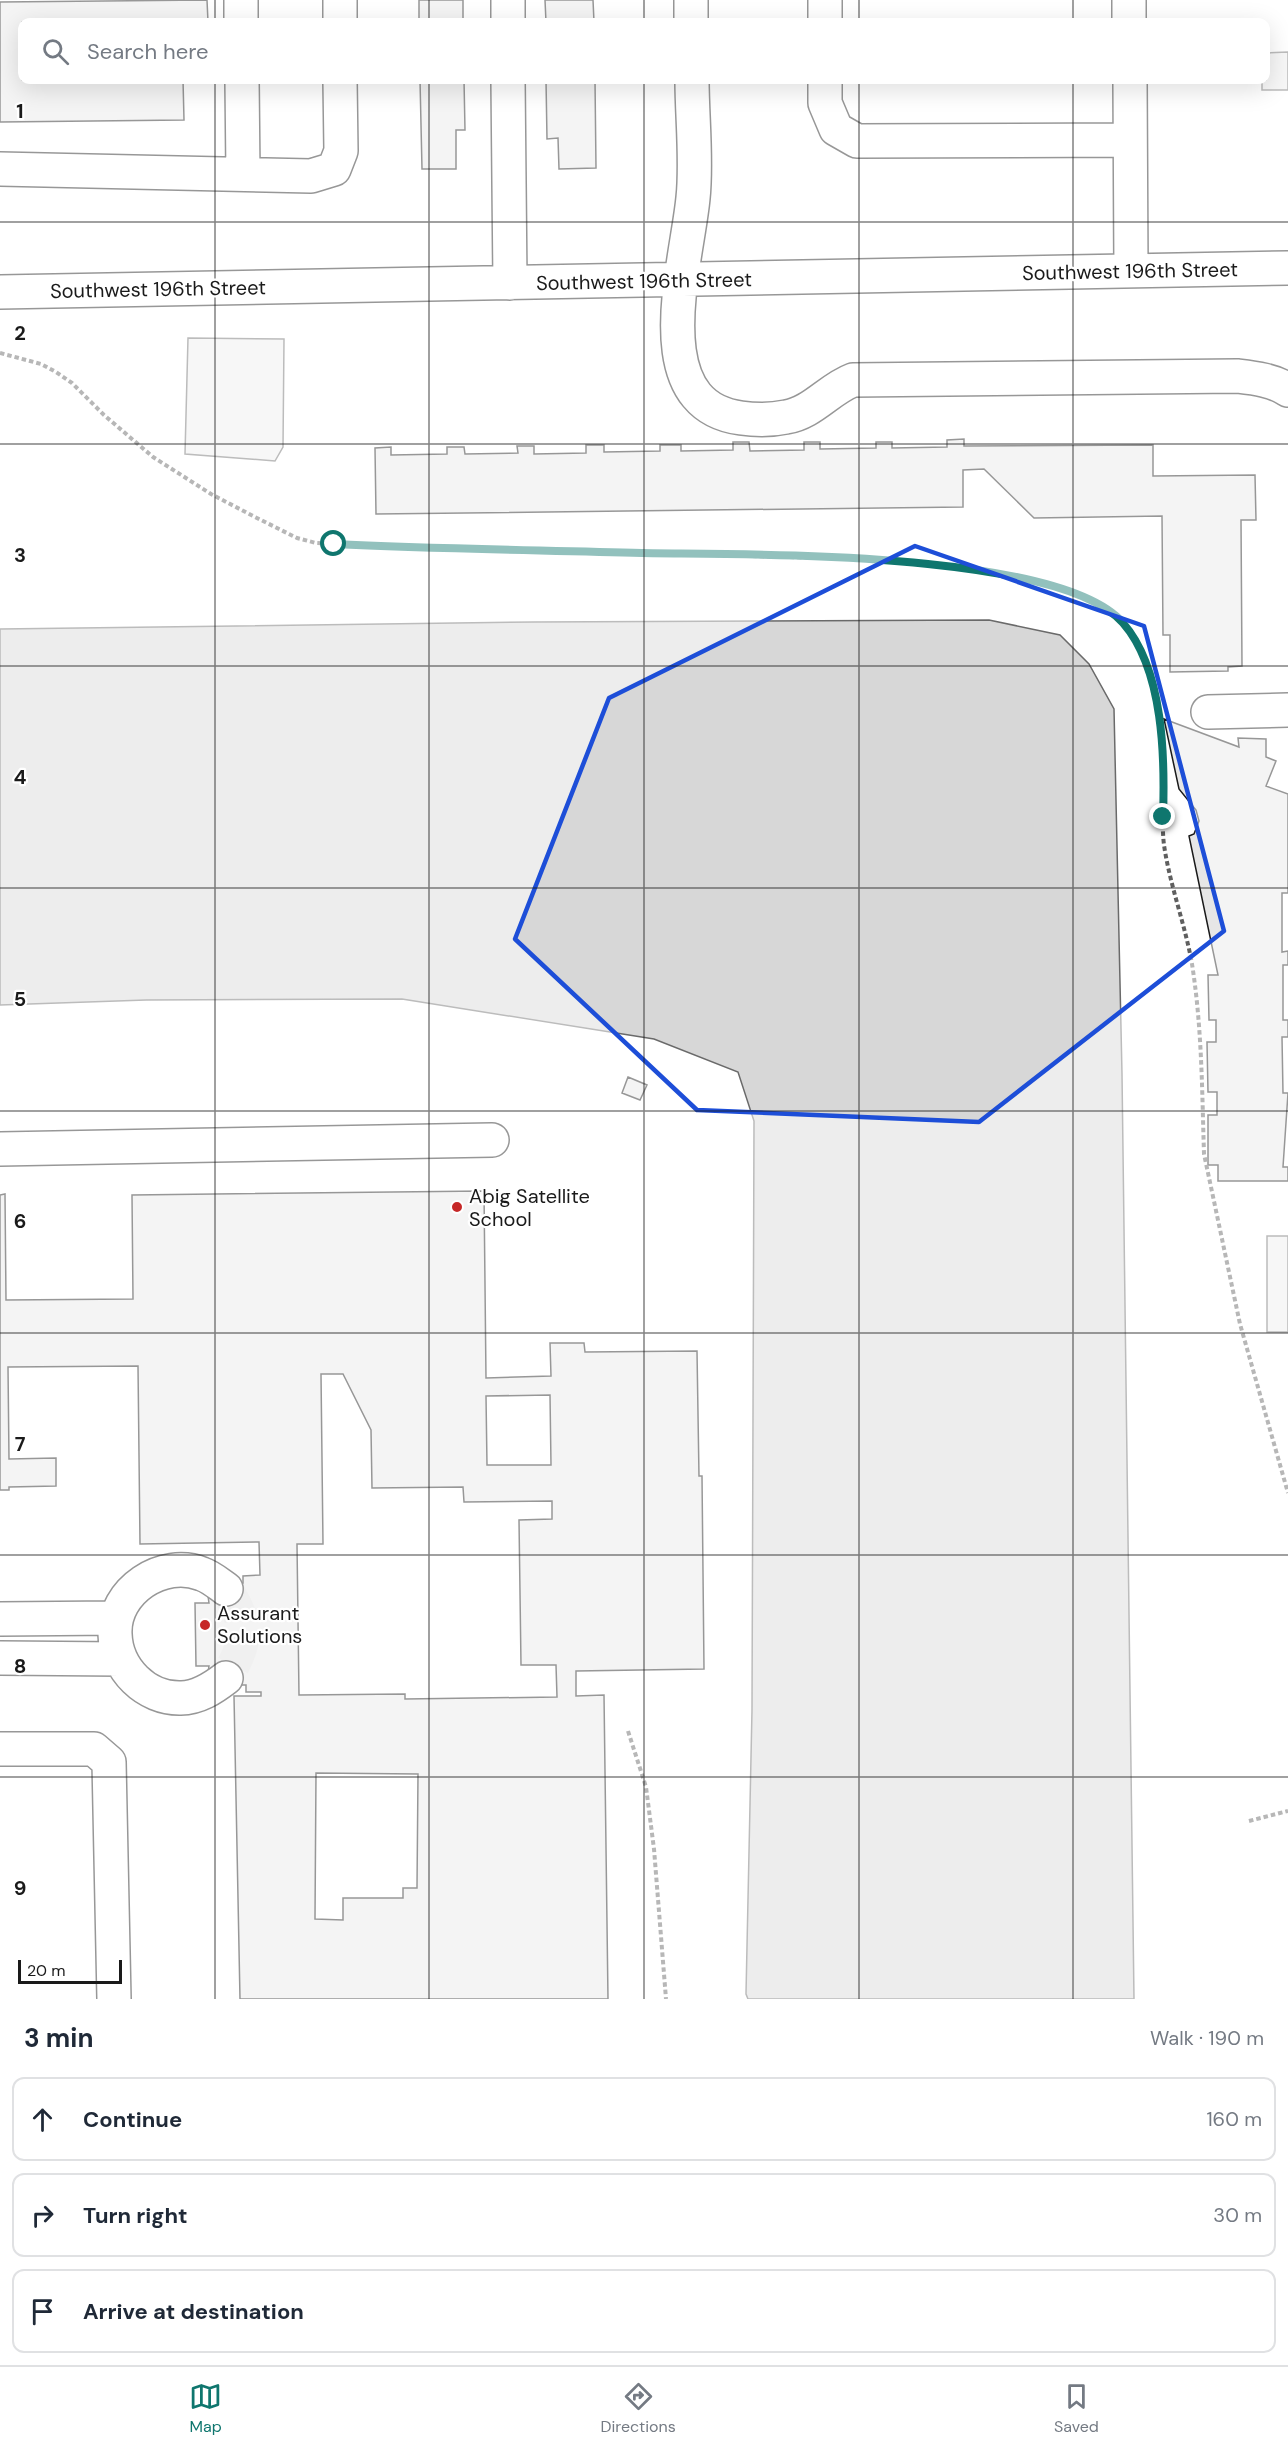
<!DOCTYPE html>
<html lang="en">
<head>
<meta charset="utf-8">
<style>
  :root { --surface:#fff; --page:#f6f6f7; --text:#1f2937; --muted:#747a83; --line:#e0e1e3; --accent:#0f766e }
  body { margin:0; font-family:"DM Sans",sans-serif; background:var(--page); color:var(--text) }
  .scale { position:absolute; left:18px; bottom:15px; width:104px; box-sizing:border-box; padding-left:6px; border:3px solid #1a1a1a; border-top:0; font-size:16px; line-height:21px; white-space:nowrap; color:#1a1a1a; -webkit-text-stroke:4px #fff; paint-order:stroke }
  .stop { position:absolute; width:18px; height:18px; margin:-14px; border:4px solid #0f766e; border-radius:50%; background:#fff }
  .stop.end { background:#0f766e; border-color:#fff; box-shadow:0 2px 6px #0008 }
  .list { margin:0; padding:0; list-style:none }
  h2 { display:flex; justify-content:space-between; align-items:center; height:78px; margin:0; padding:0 24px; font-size:26px }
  h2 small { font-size:20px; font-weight:400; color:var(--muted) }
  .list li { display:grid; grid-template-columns:39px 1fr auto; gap:18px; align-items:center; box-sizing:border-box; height:84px; margin:0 12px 12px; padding:0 12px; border:2px solid var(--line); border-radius:12px }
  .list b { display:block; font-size:22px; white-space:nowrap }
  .list em { font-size:20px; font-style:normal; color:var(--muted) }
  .icon { flex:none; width:33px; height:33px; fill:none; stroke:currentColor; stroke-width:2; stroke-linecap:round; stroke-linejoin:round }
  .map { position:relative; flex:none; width:1288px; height:1999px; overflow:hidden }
  .search { position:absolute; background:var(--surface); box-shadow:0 6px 24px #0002; left:18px; right:18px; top:18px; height:66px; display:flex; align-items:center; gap:15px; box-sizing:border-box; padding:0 21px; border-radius:12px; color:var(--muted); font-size:22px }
  .sheet { height:366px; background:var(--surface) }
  nav { display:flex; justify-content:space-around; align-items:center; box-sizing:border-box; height:84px; border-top:2px solid var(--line); background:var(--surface); font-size:16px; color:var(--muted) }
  nav a { display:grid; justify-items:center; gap:3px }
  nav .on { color:var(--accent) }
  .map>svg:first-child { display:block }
  .built { fill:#ededed; stroke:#6a6a6a; stroke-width:1.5 }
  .water { fill:#d7d7d7; stroke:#6a6a6a; stroke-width:1.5 }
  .building { fill:#e6e6e6; stroke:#1a1a1a; stroke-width:1.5; fill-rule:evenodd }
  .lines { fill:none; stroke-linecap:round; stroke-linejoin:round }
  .minor-tunnel { stroke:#ddd; stroke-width:33; stroke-dasharray:33 16; stroke-linecap:butt }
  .minor-casing { stroke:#1a1a1a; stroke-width:36 }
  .path { stroke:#5f5f5f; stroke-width:4; stroke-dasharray:4.5 3; stroke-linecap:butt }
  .minor { stroke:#fff; stroke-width:33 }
  .route { stroke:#0f766e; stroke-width:8 }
  .marked { fill:none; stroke:#1d4ed8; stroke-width:4.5; stroke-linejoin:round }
  .grid { fill:none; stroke:#1a1a1a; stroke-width:1.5; stroke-opacity:0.55 }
  .poi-dot { fill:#c62828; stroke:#fff; stroke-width:2 }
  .labels { text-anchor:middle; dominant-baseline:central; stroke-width:4.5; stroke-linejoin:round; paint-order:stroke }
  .street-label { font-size:20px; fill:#1a1a1a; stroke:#fff }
  .poi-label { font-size:20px; fill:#1a1a1a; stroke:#fff; text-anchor:start }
  .grid-label { font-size:20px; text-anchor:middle; font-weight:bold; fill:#1a1a1a; stroke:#fff; stroke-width:4.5; stroke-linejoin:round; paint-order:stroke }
</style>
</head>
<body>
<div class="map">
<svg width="1288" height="1999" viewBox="0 0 1288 1999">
  <rect width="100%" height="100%" fill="#fff"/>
  <path class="built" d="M1288 52V90H1262V80H1266V53Z
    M188 338 284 339 283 447 275 461 185 454Z
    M1267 1236H1288V1332H1267Z"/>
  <path class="water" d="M989 620 1060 635 1089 664 1114 709 1122 1074 1134 1999H748L746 1994 752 1710 754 1121 738 1072 654 1039 402 999 146 1000 0 1005V629L533 622Z"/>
  <path class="building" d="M207 0 208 22H22V80H183L184 120 0 122V2Z
    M419 0H463V22H419Z
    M545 0H593L594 22H546Z
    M420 80H464L465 130H456V169H422Z
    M546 80H595L596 168 559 169 558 138 547 139Z
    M964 439V446L1153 445V476L1255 475 1256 520H1241L1242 666 1228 667V671L1170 672V635H1163L1162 516 1034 518 984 469 963 470V507L376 514 375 448 391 447V455L447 454V447H464L465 454 518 453 517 446H534V454L586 453V445H604V452L660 451V445H681V451L733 450V442H749L750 451 804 450V442H820V449L876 448V442H892V448L947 447V440Z
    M1164 719 1239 747 1238 738 1266 739V757L1276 761 1266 786 1288 794V893H1282V952L1288 951V965H1283V1020H1288V1037H1282L1283 1093H1288L1283 1167H1288V1181H1218V1165H1208V1115H1217V1092H1208L1207 1042H1216V1020H1209L1208 975H1218L1189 836 1194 834 1199 821 1196 810 1179 789Z
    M628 1077 647 1085 640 1100 622 1093Z
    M484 1191 486 1378 551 1376 550 1343H584L585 1352 697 1351 699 1476H702L704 1669 576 1671V1696L604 1695 608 1999H240L234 1696H261V1692H246V1685H234L208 1672 209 1666H196L195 1603H209L208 1596 233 1584 243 1583V1576L260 1575 259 1542 140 1544 138 1366 8 1367 9 1459 56 1458V1486L9 1487V1490H0V1195L5 1194 6 1300 133 1299 132 1195ZM321 1374H343L371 1430 372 1488 463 1487 464 1502 552 1501V1519L519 1520 521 1665H556L557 1697 405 1699V1694L299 1695 297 1544H323ZM550 1395 551 1465H487L486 1396ZM316 1773 418 1774 417 1888H403V1898H343V1920L315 1919Z"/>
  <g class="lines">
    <path class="minor-tunnel" d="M226 1589C249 1624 248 1642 226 1678"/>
    <defs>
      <path id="minor" d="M241 0V22
        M340 0V22
        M508 0V22
        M691 0V22
        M825 0V22
        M1129 22V0
        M242 80 243 174
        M508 80 510 283
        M692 80C692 117 697 161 693 198 687 263 642 405 741 418 755 420 772 420 786 417 812 413 829 389 853 380L1237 376C1254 378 1273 380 1288 390
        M825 80V103L836 129 857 141 1130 140
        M1130 80 1131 270
        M0 169 311 176 334 169 341 151 340 80
        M0 292 1288 268
        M1208 712 1288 710
        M0 1149 492 1140
        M226 1589C219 1584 211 1577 202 1574 163 1558 113 1591 115 1634 116 1669 146 1699 181 1698 198 1698 213 1688 226 1678
        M0 1619 116 1618
        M0 1658 120 1659
        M0 1749H94L109 1762 114 1999"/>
    </defs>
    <use href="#minor" class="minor-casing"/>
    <path class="path" d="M0 353 41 364 56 372 72 383 104 415 153 457 211 494 253 516 297 538 316 543 369 546 863 559C929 565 1076 572 1123 623 1154 657 1164 728 1164 773 1165 797 1161 821 1164 845 1170 886 1185 924 1192 964 1202 1027 1202 1091 1204 1154L1240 1324 1288 1493
      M628 1731 646 1787 654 1849 666 1999
      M1249 1821 1288 1811"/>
    <use href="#minor" class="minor"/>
  </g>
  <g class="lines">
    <path class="route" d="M334 544C437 549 539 550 642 553 741 555 1059 549 1123 623 1164 670 1165 759 1163 817"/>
  </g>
  <path d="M0 0H1288V1999H0ZM915 546 1144 626 1224 931 979 1122 697 1110 515 939 609 698Z" fill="#fff" fill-opacity=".55" fill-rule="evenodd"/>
  <path class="marked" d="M915 546 1144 626 1224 931 979 1122 697 1110 515 939 609 698Z"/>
  <path class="grid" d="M215 0V22M429 0V22M644 0V22M859 0V22M1073 0V22M215 80V1999M429 80V1999M644 80V1999M859 80V1999M1073 80V1999M0 222H1288M0 444H1288M0 666H1288M0 888H1288M0 1111H1288M0 1333H1288M0 1555H1288M0 1777H1288"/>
  <g class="poi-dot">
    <circle cx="457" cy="1207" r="6"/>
    <circle cx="205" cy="1625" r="6"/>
  </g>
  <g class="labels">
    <g class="street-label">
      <text transform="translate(1130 271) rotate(-1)">Southwest 196th Street</text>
      <text transform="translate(644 281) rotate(-1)">Southwest 196th Street</text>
      <text transform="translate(158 289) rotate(-1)">Southwest 196th Street</text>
    </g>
    <g class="poi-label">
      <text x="469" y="1196">Abig Satellite<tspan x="469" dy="23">School</tspan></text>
      <text x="217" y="1613">Assurant<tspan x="217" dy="23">Solutions</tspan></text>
    </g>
  </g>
  <g class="grid-label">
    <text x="20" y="118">1</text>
    <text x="20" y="340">2</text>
    <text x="20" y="562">3</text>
    <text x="20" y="784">4</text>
    <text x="20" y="1006">5</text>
    <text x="20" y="1228">6</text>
    <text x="20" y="1451">7</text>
    <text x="20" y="1673">8</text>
    <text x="20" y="1895">9</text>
  </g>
</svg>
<div class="scale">20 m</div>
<div class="stop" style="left:334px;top:544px"></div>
<div class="stop end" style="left:1163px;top:817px"></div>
<div class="search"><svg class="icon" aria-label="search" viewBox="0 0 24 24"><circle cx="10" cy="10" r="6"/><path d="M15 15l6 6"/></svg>Search here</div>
</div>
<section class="sheet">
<h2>3 min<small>Walk · 190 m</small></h2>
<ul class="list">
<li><svg class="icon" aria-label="ahead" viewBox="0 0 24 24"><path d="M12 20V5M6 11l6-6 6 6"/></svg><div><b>Continue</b></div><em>160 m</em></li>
<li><svg class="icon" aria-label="right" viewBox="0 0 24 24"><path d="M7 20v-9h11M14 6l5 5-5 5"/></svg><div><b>Turn right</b></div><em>30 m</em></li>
<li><svg class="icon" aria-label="arrive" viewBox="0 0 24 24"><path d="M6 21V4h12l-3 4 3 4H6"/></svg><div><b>Arrive at destination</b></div></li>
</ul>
</section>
<nav>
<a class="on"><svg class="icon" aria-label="map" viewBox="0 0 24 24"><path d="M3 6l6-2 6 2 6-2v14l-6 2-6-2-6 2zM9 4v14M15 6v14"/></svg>Map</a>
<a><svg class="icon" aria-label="directions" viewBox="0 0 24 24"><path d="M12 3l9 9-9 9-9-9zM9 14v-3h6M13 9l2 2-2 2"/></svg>Directions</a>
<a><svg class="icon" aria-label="saved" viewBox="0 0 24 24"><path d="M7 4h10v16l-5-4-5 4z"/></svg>Saved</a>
</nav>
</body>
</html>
